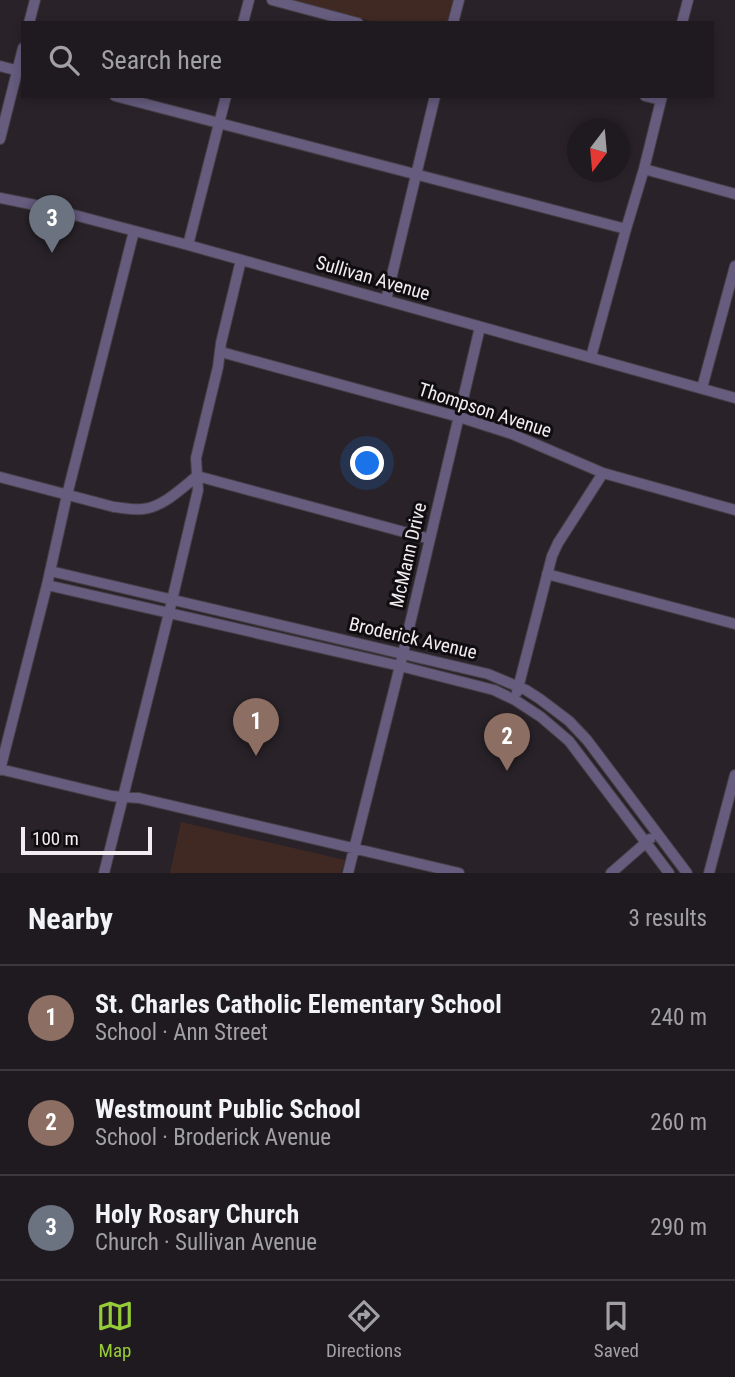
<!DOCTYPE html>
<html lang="en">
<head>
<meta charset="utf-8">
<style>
  :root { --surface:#1f1a1f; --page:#2c272c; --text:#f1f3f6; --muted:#a1a1a4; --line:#3c383d; --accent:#96cc39 }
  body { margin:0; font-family:"Roboto Condensed",sans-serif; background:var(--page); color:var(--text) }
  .compass { position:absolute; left:567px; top:119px; width:63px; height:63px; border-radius:50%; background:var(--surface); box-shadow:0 4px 10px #0003; rotate:196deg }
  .scale { position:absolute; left:21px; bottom:18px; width:131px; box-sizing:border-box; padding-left:7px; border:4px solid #f1edf1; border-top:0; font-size:19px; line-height:24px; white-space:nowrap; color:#f1edf1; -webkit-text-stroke:5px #100d10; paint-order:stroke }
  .you { position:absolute; left:368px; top:464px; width:24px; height:24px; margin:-18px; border:5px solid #fff; border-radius:50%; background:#1a73e8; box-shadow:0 0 0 10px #1a73e833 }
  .badge { display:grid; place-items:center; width:46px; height:46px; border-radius:50%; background:var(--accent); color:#fff; font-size:23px; font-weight:700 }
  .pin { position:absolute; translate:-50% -58px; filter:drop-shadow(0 2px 4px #0008) }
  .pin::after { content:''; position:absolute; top:37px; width:24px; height:21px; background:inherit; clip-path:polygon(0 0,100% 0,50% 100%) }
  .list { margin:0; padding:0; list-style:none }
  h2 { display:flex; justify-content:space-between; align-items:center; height:91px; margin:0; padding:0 28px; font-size:30px }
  h2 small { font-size:23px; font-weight:400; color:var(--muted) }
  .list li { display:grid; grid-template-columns:46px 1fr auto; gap:21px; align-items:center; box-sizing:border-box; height:105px; padding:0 28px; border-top:2px solid var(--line) }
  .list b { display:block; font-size:26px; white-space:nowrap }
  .list p { margin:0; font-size:23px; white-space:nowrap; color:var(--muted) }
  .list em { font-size:23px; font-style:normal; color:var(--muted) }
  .icon { flex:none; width:38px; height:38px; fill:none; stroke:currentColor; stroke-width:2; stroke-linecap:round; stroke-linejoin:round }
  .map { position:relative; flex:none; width:735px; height:873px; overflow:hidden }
  .search { position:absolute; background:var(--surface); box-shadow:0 4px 10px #0003; left:21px; right:21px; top:21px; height:77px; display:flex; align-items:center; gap:18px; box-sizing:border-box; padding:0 24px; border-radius:0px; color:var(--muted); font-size:26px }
  .sheet { height:406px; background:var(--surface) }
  nav { display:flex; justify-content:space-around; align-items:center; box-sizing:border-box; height:98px; border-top:2px solid var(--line); background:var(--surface); font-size:19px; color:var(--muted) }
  nav a { display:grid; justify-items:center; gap:4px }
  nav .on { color:var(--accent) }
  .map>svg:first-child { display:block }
  .green { fill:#402823 }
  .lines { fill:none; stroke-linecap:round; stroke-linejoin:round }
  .minor-casing { stroke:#453f45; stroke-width:12 }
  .minor { stroke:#655c7e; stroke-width:10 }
  .labels { text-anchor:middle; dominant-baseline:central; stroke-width:6; stroke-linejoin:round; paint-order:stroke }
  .street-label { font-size:19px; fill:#f1edf1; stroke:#100d10 }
</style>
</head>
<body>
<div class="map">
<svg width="735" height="873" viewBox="0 0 735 873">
  <rect width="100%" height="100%" fill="#292329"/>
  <path class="green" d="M294 0H453L447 23H378Z
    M181 822 345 860 341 873H170Z"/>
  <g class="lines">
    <defs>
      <path id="minor" d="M272 0 358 23
        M29 23 35 0
        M243 23 249 0
        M453 23 459 0
        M682 23 688 0
        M0 66 23 72
        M115 96 626 229
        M645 96 661 100
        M0 139 23 48
        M644 169 735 194
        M0 198 40 206 188 245 735 398
        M188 245 226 96
        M386 300 435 96
        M221 352 459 417 512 434 603 473 735 510
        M591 357 626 229 644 169 662 96
        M702 388 735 266
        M197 476 430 539
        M0 477 114 507C124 508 133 510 143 509 163 507 182 488 197 476
        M50 571 488 674 526 690 540 699 569 721 587 740 687 873
        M547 574 735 624
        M47 585 400 666 494 690 515 700 541 717 569 741 669 873
        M517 692 552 556 558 543 603 473
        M0 769 112 796 139 798 459 873
        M0 770 47 585 67 495 134 231
        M104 873 169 613 198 490 196 458 218 367 221 343 241 260
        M348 873 400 666 480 327
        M611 873 650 839
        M709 873 735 775"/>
    </defs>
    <use href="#minor" class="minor-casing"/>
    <use href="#minor" class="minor"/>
  </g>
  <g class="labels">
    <g class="street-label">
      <text transform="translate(373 278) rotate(16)">Sullivan Avenue</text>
      <text transform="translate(485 410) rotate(18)">Thompson Avenue</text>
      <text transform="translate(408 555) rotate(-77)">McMann Drive</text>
      <text transform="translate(413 638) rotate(13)">Broderick Avenue</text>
    </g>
  </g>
</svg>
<svg class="compass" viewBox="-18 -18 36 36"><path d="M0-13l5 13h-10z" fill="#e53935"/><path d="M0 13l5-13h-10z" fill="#a1a1a4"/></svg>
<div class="scale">100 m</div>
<div class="you"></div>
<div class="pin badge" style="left:256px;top:756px;background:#8d6e63">1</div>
<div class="pin badge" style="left:507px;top:771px;background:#8d6e63">2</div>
<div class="pin badge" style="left:52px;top:253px;background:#6b7280">3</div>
<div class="search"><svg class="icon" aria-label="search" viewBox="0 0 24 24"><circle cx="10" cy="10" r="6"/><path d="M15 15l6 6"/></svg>Search here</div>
</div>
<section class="sheet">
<h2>Nearby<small>3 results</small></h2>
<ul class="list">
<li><span class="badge" style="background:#8d6e63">1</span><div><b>St. Charles Catholic Elementary School</b><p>School · Ann Street</p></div><em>240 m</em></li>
<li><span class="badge" style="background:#8d6e63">2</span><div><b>Westmount Public School</b><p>School · Broderick Avenue</p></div><em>260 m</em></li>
<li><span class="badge" style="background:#6b7280">3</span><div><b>Holy Rosary Church</b><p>Church · Sullivan Avenue</p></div><em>290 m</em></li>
</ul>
</section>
<nav>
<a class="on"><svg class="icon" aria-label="map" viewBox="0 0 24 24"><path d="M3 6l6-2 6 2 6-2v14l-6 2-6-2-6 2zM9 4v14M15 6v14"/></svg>Map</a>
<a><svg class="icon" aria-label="directions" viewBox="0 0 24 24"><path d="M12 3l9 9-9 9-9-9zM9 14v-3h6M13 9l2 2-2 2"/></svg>Directions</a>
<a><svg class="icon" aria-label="saved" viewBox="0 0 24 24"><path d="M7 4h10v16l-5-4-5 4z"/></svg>Saved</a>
</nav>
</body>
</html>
